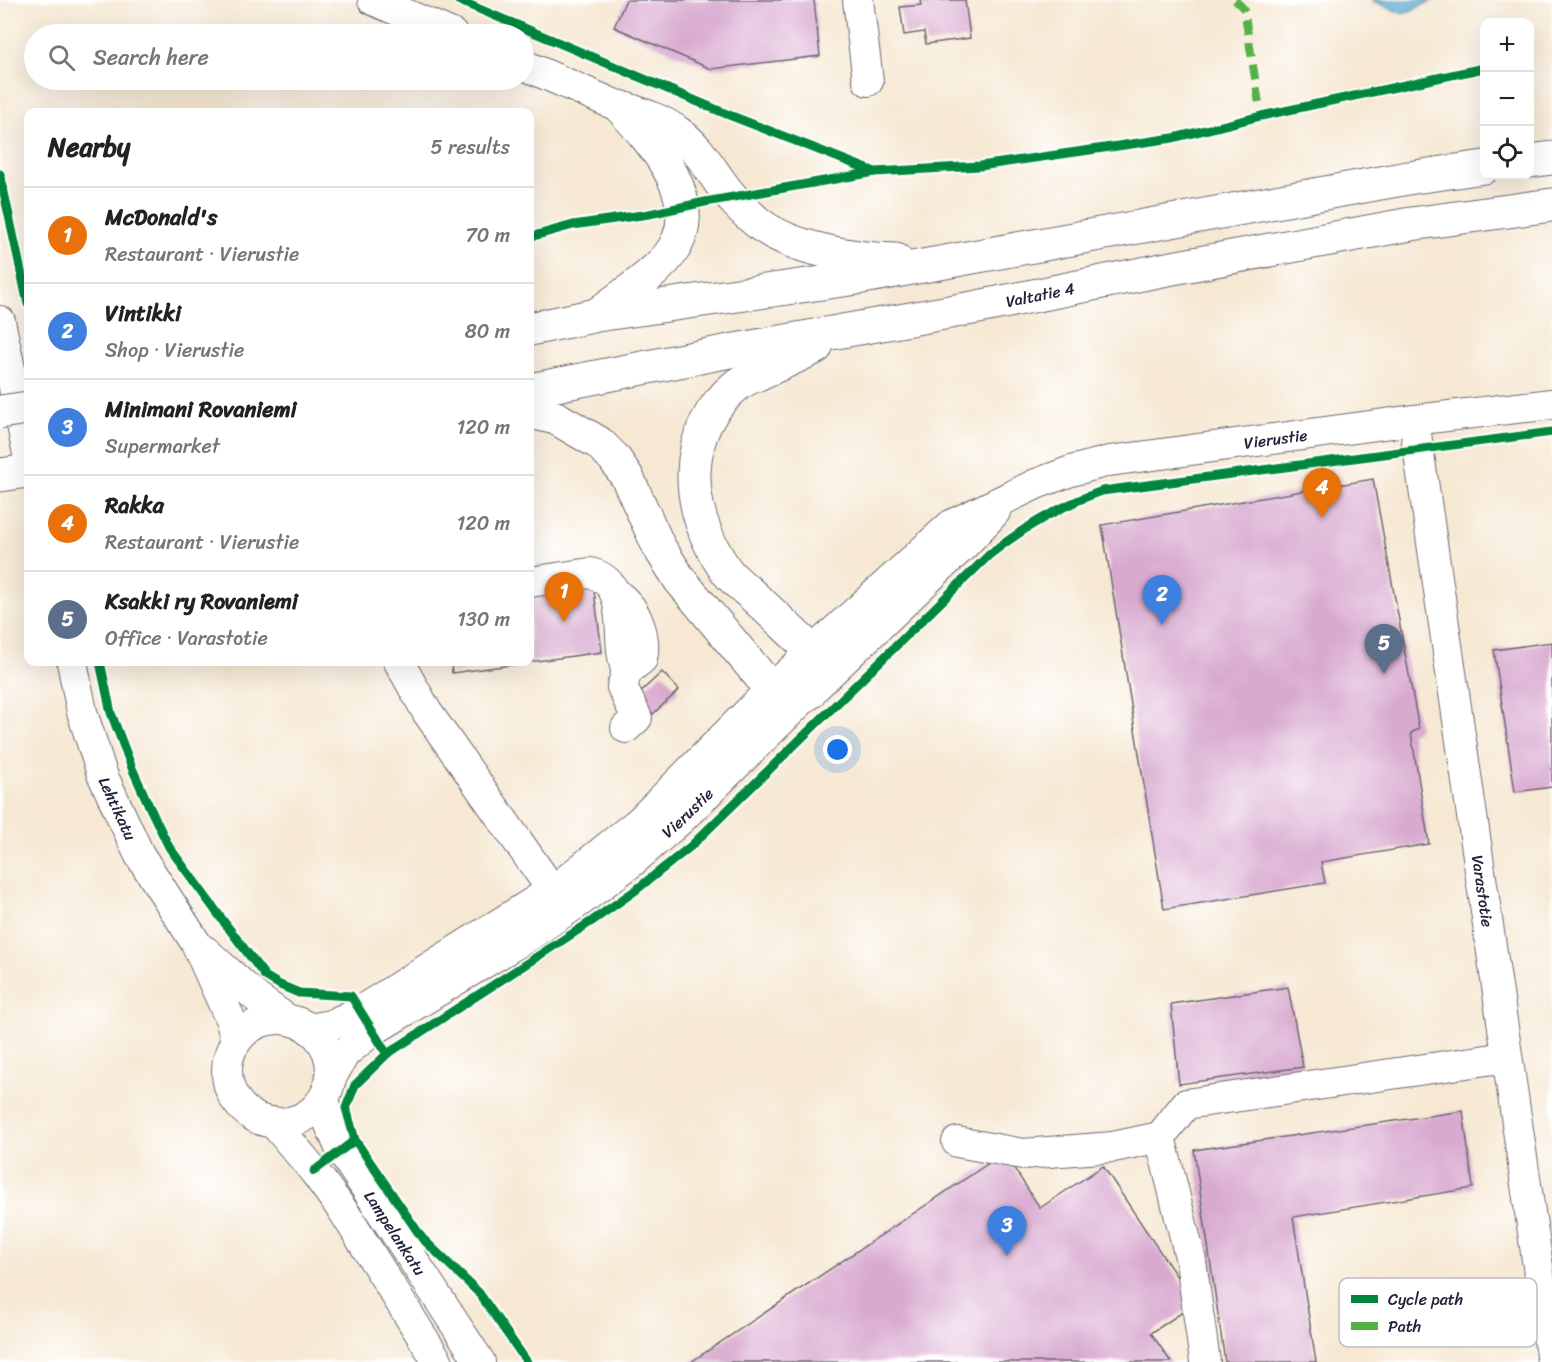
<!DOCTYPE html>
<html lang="en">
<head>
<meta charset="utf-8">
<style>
  :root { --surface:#fff; --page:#f6f6f6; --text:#222; --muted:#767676; --line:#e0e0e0; --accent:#d93025 }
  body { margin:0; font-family:Sriracha,sans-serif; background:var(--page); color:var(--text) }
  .controls { position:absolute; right:18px; top:18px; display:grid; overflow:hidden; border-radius:12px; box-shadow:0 6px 24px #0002 }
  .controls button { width:54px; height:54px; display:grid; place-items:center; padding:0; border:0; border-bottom:2px solid var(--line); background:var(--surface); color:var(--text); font:30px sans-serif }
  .you { position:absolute; left:838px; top:750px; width:21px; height:21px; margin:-15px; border:4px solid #fff; border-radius:50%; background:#1a73e8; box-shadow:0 0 0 9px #1a73e833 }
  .badge { display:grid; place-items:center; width:39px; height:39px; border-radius:50%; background:var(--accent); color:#fff; font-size:20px; font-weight:700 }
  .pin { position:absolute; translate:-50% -50px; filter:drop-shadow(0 2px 3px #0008) }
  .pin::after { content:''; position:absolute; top:32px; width:21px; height:18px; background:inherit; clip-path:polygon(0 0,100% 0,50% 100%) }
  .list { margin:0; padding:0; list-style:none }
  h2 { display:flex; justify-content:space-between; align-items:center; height:78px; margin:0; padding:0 24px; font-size:26px }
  h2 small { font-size:20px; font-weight:400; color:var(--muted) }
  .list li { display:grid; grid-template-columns:39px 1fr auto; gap:18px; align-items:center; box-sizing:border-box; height:96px; padding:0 24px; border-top:2px solid var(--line) }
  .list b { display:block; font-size:22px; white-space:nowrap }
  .list p { margin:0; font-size:20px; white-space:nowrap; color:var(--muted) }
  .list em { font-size:20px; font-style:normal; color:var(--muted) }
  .icon { flex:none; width:33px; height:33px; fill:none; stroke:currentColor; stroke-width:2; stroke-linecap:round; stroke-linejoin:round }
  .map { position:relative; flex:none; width:1552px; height:1362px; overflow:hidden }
  .search { position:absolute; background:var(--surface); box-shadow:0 6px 24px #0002; left:24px; top:24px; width:510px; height:66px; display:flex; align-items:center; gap:15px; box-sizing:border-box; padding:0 21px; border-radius:33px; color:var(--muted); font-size:22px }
  .panel { position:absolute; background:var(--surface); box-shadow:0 6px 24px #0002; left:24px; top:108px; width:510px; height:558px; border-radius:12px }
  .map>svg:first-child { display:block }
  .water { fill:#57acd3; stroke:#3c6787; stroke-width:1.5 }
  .building { fill:#d9aad0 }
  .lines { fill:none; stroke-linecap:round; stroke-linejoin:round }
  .minor-casing { stroke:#6c6770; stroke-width:32 }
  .highway-casing { stroke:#6c6770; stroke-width:35 }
  .minor { stroke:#fff; stroke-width:30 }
  .highway { stroke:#fff; stroke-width:33 }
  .highway-bridge-casing { stroke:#6c6770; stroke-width:35; stroke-linecap:butt }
  .highway-bridge { stroke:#fff; stroke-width:33 }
  .quiet { stroke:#55b146; stroke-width:8; stroke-dasharray:15 8; stroke-linecap:butt }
  .cycleway-casing { stroke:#fff; stroke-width:13 }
  .cycleway { stroke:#00873e; stroke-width:9 }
  .labels { text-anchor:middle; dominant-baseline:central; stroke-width:4.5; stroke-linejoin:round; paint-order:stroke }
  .street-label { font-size:16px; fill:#22223b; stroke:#fff }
  .key { fill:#fff; stroke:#bdbdc4; stroke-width:1.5 }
  .key-label { font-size:16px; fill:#22223b }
</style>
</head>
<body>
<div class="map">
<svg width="1552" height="1362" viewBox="0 0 1552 1362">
  <rect width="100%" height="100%" fill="#fff"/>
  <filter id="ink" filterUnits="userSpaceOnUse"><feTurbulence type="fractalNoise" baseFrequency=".0167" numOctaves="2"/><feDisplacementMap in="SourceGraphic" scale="12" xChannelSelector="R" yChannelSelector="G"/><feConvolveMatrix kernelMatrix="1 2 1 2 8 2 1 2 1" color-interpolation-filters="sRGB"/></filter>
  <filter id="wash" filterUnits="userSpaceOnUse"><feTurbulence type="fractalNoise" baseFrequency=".008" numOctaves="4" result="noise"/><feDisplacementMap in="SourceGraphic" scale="24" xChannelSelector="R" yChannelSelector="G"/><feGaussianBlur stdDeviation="1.35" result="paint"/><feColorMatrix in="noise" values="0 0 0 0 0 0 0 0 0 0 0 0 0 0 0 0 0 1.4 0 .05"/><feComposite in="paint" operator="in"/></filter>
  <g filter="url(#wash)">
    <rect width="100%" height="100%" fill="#f6e8d3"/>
    <path class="water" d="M1371 0H1434L1403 14Z"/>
    <g id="blocks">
      <path class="building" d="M626 0H814L820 56 711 69 614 27Z
        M920 0H965L970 38 926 44 924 32 904 35 900 7 921 5Z
        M1373 479 1419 729 1411 733 1429 844 1321 862 1325 883 1164 909 1102 525Z
        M593 583 602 652 530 662V592Z
        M1552 642V787L1515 792 1494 650Z
        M451 662H526V663L452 673Z
        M662 672 679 690 653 714 636 696Z
        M1288 987 1303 1067 1179 1084 1171 1004Z
        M1463 1111 1473 1188 1293 1217 1316 1362H1225L1194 1150Z
        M1004 1153 1040 1208 1103 1166 1195 1304 1151 1333 1171 1362H691Z"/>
    </g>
  </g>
  <g filter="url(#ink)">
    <use href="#blocks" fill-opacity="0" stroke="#6c6770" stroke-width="1.5"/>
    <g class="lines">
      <defs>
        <g id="minor">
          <path d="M373 0 452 34"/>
          <path d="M858 0 868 81"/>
          <path d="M524 65 620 107"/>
          <path d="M0 321 28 454"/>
          <path id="s1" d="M1414 420 1552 1362"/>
          <path d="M530 582 590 573C634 583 613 640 627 671"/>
          <path d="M618 595C637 609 647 637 642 659L627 671 622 687 637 718 626 728"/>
          <path id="s2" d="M72 662 82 712 102 774 139 854 196 943 231 1021 236 1042"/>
          <path d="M399 662 427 712 552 890"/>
          <path d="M205 951 257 998 288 1020"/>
          <circle cx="279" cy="1071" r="52"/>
          <path id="s3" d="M309 1029 331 1025 360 1011 559 886 640 821 771 689 951 525 1036 484 1071 471 1109 461 1414 420 1552 404"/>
          <path id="s4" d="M331 1078 345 1053 372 1031 527 937 579 902 633 861 679 821 809 693 965 544 995 512"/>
          <path id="s5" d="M324 1098 330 1125 341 1150 480 1362"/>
          <path d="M273 1122 314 1171 344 1212 438 1362"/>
          <path d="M1160 1137 1191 1261 1205 1362"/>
          <path d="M957 1142 1023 1154 1113 1147 1160 1137 1186 1104 1507 1057"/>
        </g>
        <g id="highway">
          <path d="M620 107C640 114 661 120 678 133 697 146 709 167 722 185 732 199 744 211 757 222 790 249 855 259 896 260"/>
          <path d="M1530 161 1552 158"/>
          <path d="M598 314C622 295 651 278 670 254 708 204 655 145 622 109"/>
          <path d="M530 329 597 315 857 278 1408 178 1484 167"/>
          <path id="s6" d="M530 390 735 350 978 307 1167 269 1411 224 1552 205"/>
          <path d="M530 412 556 418 599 443 614 458 627 477 659 547 680 580 771 689 809 693 812 651C792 632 772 613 752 595 743 587 732 579 725 569 685 511 678 432 738 384 745 379 754 376 762 372 780 364 798 356 816 347"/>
          <path d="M0 475 28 471"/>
        </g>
      </defs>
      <use href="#minor" class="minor-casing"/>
      <use href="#highway" class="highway-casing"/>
      <use href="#minor" class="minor"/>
      <use href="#highway" class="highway"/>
      <defs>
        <path id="highway-bridge" d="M0 412 28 408"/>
      </defs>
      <use href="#highway-bridge" class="highway-bridge-casing"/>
      <use href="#highway-bridge" class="highway-bridge"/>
      <path class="quiet" d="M1235 0 1244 9 1261 116"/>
      <defs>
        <path id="cycleway" d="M458 0 729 115 875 172
          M0 174 28 304
          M530 237 573 225 649 214 705 202 875 172 980 166 1173 138 1261 116 1484 68
          M100 662 111 713 132 768 150 808 169 847 224 922 265 976 280 985 299 993 351 996 387 1054
          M355 1140 422 1238 479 1293 527 1362
          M314 1171 355 1140 346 1108 355 1085 387 1054 592 921 636 890 691 846 989 555C1024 527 1059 506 1102 491L1552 432"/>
      </defs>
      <use href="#cycleway" class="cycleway-casing"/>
      <use href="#cycleway" class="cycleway"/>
    </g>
  </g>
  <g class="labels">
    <g class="street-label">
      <text stroke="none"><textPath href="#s6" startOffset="519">Valtatie 4</textPath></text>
      <text stroke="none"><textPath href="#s3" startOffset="1162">Vierustie</textPath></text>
      <text stroke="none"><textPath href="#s2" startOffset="154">Lehtikatu</textPath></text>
      <text stroke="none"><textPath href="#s4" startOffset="448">Vierustie</textPath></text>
      <text stroke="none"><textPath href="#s1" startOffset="476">Varastotie</textPath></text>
      <text stroke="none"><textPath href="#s5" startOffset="154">Lampelankatu</textPath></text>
    </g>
  </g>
  <rect x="1339" y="1278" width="198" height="69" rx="9" class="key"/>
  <rect x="1351" y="1295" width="27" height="8" fill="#00873e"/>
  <rect x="1351" y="1322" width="27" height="8" fill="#55b146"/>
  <g class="key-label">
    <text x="1388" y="1305">Cycle path</text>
    <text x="1388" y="1332">Path</text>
  </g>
</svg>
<div class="controls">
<button>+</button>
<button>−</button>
<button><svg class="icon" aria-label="locate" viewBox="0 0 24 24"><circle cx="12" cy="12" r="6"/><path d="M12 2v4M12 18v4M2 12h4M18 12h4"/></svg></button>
</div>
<div class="you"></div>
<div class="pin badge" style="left:564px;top:622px;background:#e8710a">1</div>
<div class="pin badge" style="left:1162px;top:625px;background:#3f7fe0">2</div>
<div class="pin badge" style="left:1007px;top:1256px;background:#3f7fe0">3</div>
<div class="pin badge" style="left:1322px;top:518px;background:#e8710a">4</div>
<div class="pin badge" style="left:1384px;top:674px;background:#5c6f8a">5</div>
<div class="search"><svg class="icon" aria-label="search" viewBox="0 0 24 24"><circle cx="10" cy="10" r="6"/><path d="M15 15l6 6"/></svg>Search here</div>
<section class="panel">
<h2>Nearby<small>5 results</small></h2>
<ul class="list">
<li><span class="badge" style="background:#e8710a">1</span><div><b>McDonald's</b><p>Restaurant · Vierustie</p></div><em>70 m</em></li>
<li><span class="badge" style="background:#3f7fe0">2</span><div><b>Vintikki</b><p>Shop · Vierustie</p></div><em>80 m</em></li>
<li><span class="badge" style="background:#3f7fe0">3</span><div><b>Minimani Rovaniemi</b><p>Supermarket</p></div><em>120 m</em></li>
<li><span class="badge" style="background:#e8710a">4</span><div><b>Rakka</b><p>Restaurant · Vierustie</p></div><em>120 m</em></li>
<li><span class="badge" style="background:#5c6f8a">5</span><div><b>Ksakki ry Rovaniemi</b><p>Office · Varastotie</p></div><em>130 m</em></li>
</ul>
</section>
</div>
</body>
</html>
